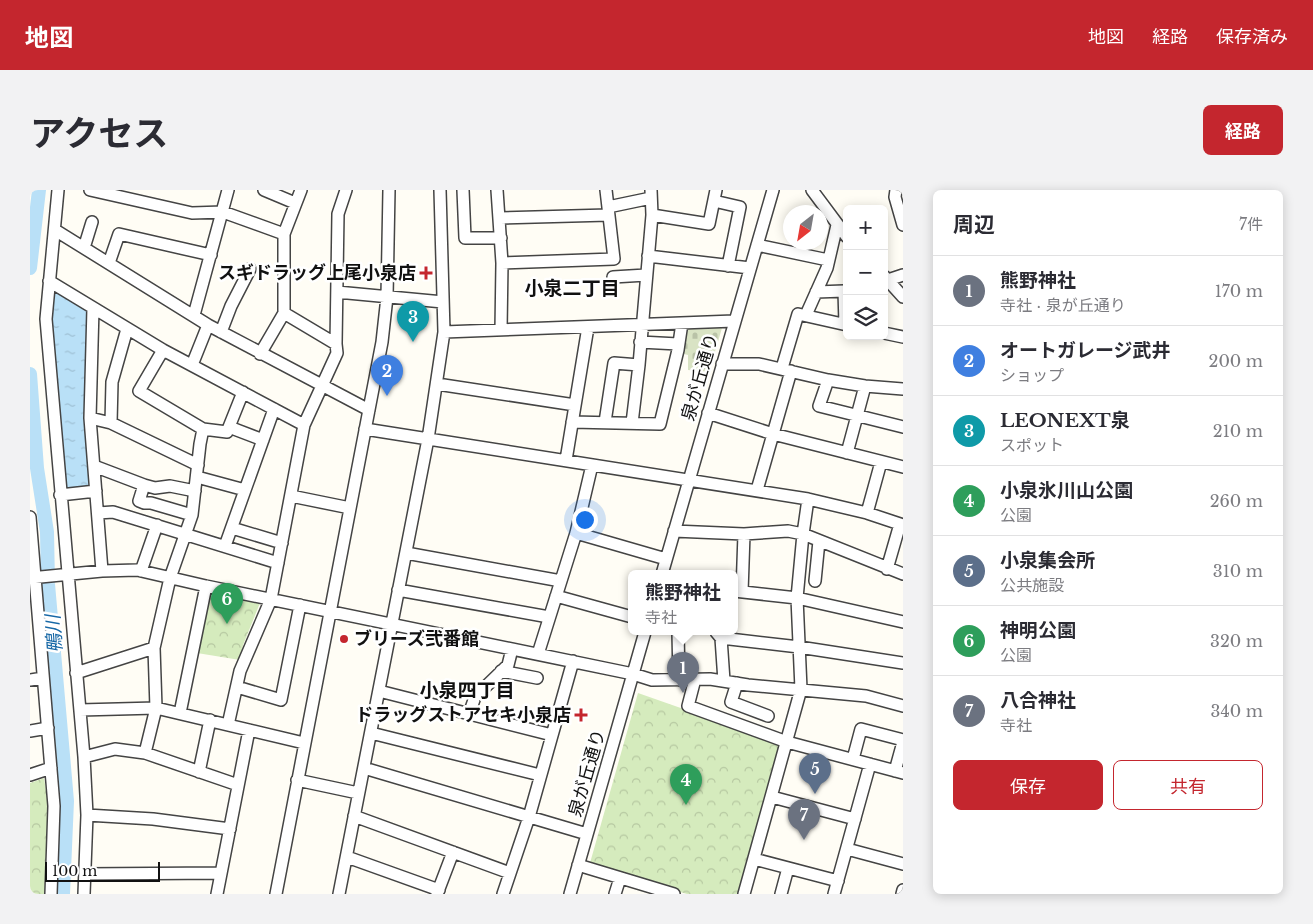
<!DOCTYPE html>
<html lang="ja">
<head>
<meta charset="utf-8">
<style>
  :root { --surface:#fff; --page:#f2f2f3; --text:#2b2b33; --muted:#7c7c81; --line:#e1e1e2; --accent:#c4262e }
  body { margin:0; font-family:"Libre Baskerville","Noto Sans JP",serif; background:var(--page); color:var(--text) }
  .controls { position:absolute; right:15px; top:15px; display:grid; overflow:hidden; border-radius:8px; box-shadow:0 2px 12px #0003 }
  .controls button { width:45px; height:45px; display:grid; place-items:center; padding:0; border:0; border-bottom:1px solid var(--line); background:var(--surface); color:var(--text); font:25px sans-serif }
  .compass { position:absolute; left:753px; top:15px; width:45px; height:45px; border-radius:50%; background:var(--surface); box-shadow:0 2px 12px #0003; rotate:211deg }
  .scale { position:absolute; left:15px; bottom:12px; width:115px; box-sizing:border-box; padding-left:5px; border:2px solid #111; border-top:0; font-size:14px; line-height:18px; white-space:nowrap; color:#111; -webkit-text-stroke:4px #fff; paint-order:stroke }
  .you { position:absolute; left:554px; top:329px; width:18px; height:18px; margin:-12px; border:4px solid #fff; border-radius:50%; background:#1a73e8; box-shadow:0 0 0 8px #1a73e833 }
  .badge { display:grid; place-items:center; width:32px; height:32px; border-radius:50%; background:var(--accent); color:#fff; font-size:16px; font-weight:700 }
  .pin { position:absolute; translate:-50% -41px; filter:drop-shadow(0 1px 2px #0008) }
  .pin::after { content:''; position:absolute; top:26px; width:18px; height:15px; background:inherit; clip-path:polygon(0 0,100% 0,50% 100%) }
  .popup { position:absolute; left:598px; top:380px; width:110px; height:65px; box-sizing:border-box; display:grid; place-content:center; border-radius:8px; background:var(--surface); filter:drop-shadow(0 1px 4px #0005); font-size:16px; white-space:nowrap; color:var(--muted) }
  .popup b { font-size:19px; color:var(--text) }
  .popup::after { content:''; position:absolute; left:50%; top:100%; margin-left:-10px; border:10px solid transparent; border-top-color:var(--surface) }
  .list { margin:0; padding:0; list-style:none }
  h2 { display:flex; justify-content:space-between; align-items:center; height:65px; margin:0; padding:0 20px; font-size:21px }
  h2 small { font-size:16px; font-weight:400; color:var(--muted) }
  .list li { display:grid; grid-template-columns:32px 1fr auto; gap:15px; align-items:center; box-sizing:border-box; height:70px; padding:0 20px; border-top:1px solid var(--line) }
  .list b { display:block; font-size:19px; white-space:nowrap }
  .list p { margin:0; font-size:16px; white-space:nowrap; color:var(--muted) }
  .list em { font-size:16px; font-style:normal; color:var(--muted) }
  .actions { display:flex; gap:10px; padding:15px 20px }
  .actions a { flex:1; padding:11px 0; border:1px solid var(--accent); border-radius:8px; text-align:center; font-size:18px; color:var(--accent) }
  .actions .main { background:var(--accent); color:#fff }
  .icon { flex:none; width:28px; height:28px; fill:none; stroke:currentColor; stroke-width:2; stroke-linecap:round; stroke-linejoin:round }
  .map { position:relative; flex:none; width:873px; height:704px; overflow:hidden; border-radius:8px }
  header { display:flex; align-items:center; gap:30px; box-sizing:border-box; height:70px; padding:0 25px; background:var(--accent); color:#fff }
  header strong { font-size:24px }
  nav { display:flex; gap:28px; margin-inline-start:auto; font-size:18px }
  .intro { display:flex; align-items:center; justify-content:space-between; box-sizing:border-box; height:120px; padding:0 30px }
  h1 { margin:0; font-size:35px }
  .button { padding:12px 22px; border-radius:8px; background:var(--accent); color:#fff; font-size:18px; font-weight:700 }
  main { display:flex; gap:30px; padding:0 30px }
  aside { flex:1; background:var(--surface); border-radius:8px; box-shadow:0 2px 12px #0003 }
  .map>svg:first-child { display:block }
  .cemetery { fill:url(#cemetery-stones) }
  .park { fill:url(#park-crowns) }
  .water { fill:url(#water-ripples); stroke:#3f96cf }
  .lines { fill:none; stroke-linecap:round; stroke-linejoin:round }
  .river { stroke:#b9e0f7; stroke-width:14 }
  .minor-casing { stroke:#444; stroke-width:14 }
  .minor { stroke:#fff; stroke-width:11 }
  .poi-dot { fill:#c4262e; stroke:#fff; stroke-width:2 }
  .labels { text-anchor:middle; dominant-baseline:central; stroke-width:5; stroke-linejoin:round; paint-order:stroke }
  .poi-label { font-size:18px; font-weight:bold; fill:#111; stroke:#fff; text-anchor:end }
  .street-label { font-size:18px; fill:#111; stroke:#fff }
  .neighbourhood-label { font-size:19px; font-weight:bold; fill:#111; stroke:#fff }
  .water-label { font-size:19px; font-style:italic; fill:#1768a6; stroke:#fff }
</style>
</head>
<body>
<header>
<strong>地図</strong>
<nav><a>地図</a><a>経路</a><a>保存済み</a></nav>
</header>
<div class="intro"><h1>アクセス</h1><a class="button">経路</a></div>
<main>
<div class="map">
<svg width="873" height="704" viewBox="0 0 873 704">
  <defs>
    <pattern id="cemetery-stones" width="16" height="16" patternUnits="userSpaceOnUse" patternTransform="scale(1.25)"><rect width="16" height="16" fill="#d9e3c4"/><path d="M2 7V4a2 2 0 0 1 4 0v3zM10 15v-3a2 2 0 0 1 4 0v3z" fill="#b9c2a7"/></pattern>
    <pattern id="park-crowns" width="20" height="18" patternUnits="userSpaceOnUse" patternTransform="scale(1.25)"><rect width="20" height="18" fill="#d5ebbd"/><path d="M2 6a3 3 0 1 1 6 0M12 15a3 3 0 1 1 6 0" fill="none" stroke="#b6c8a1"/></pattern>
    <pattern id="water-ripples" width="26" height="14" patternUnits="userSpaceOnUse" patternTransform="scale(1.25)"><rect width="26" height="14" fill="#b9e0f7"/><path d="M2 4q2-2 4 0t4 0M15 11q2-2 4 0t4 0" fill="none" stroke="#9ebfd3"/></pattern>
  </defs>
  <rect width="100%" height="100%" fill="#fffdf5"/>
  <path class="cemetery" d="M690 135 692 138 679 182 658 180V165L650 163 653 137Z"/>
  <path class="park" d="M180 402 230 413 213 455 210 470 167 463Z
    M608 503 750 553 752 556 710 704H657L562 676 560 673Z
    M14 588 19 619 17 704H0V593Z"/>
  <path class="water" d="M25 98 58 119 62 298 34 301 19 129 21 100Z"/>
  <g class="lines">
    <path class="river" d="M0 78 9 0
      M0 184 7 278 17 342 18 394 37 611 33 704"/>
    <defs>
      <path id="minor" d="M28 0 16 129 54 567 57 625 54 704
        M60 0 162 23 193 22 254 44
        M234 0 265 13
        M433 0 435 48H471
        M467 0 472 73 471 140
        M782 0 817 47
        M866 0 865 7 873 35
        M684 11 710 17 698 76
        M578 17 621 8
        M622 25 679 34 686 0
        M470 28 578 25
        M25 40 178 135 339 220
        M727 55 798 70
        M54 58 62 32
        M618 66 720 78
        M79 73 89 44 181 65
        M472 73 584 69 576 0
        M854 86 873 107
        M583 87 616 85
        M858 90 873 85
        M19 91 133 160 274 235
        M307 102 413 112
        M786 102 814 101 815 134
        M63 118 60 228 72 381
        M254 123 306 154
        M164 125 198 0
        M776 125 797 78 807 35
        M191 142 201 116 220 79
        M414 142 704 131
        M854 143 873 147
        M610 152 648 154
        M133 160 109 201 173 239 197 242 213 202
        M230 164 254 123V44L271 0
        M692 174H729L798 190 835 196 873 199
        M162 175 178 135
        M609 175 622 25 621 0
        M752 178 768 124 817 135
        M798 190 789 216 873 237
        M407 194 545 215
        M678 223 743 244 873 277
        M60 228 81 233 168 275
        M542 232 630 234 648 160 652 133
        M575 232 584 173 609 175 602 233
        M81 233 82 192 97 139
        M199 237 233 250
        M335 239 778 309 837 323 873 335
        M817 263 835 196
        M536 270 558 137
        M64 276 114 295 125 298 140 296 165 301
        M167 287 215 300
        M114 295 109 311 114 313H121L162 325
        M727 300 761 181
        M30 305 66 301
        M261 306 320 318
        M68 323 83 322 248 373
        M837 323 851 272
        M0 327 24 616 21 704
        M202 338 252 353
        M644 341 714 344 758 341 773 344 873 384
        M546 343 636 369
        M195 356 244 219
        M376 363 531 391
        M857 379 870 334
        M111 381 127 335
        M632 384 743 0
        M0 388 72 381 107 380 176 396 603 484 622 490 680 489 718 495 836 506 873 516
        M785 391 789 351
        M368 400 519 427
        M704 401 767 408 873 432
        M712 402 714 344
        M526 406 602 427
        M648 442 649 490
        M686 442 691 448 694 491
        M691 448 769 457 873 473
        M508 464 546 343 562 275
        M471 481 507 488
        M46 483 124 458
        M665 489 658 516 757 552 873 583
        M0 490 13 488
        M707 493 701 512 738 526
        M207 497 251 510 270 415
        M349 501 522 545
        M50 520 126 518 274 553
        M150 523 176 396
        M439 524 445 507 478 475 482 459
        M198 535 210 481 241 409 274 235 307 163 306 154 308 24 316 0
        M0 541 18 538
        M341 543 510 585
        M115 563 126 518 124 458 140 388 162 325 170 254 173 239
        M54 567 85 559 115 563 208 595
        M823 569 831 539 873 550
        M334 578 557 644
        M865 581 873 552
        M169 582 180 530
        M0 585 21 578
        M267 590 328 603
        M742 607 825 629
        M57 625 123 629 200 639
        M324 626 480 683
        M817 659 873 674
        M317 667 409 700
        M724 669 808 691
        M548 675 644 704
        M55 684 191 683
        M187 704 219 540
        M246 704 352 152 357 107 359 0
        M309 704 398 249 414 142 410 0
        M407 704 423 662
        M473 704 499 627 543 471
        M540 704 615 442
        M585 704 590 688
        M714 704 771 499 767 408 773 344 778 309
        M751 704 758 678
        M804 704 840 574
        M872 704 873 700"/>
    </defs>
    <use href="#minor" class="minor-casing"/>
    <use href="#minor" class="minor"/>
  </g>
  <g class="poi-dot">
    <path d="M393.5 75.5h5v5h5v5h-5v5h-5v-5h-5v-5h5z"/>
    <circle cx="314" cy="449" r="5"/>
    <path d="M548.5 517.5h5v5h5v5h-5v5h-5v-5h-5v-5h5z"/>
  </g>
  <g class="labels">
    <g class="poi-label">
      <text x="386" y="83">スギドラッグ上尾小泉店</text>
      <text x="324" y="449" text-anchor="start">ブリーズ弐番館</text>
      <text x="541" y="525">ドラッグストアセキ小泉店</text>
    </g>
    <g class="street-label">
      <text transform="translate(670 187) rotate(-74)">泉が丘通り</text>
      <text transform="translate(557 583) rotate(-74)">泉が丘通り</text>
    </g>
    <g class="neighbourhood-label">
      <text x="542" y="98">小泉二丁目</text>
      <text x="437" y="500">小泉四丁目</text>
    </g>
    <g class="water-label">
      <text transform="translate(24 444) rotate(-94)">鴨川</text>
    </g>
  </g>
</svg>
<div class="controls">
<button>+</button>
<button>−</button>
<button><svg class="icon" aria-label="layers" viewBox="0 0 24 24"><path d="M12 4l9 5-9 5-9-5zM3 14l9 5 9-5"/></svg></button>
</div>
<svg class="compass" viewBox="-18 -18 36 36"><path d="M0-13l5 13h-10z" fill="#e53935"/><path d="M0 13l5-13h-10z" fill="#7c7c81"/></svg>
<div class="scale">100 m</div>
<div class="you"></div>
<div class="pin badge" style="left:653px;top:503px;background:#6b7280">1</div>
<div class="popup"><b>熊野神社</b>寺社</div>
<div class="pin badge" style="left:357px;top:206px;background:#3f7fe0">2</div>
<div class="pin badge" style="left:383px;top:152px;background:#0f9aa8">3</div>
<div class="pin badge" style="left:656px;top:615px;background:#2e9e5b">4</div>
<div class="pin badge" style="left:785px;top:604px;background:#5c6f8a">5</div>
<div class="pin badge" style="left:197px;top:434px;background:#2e9e5b">6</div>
<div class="pin badge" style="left:774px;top:650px;background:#6b7280">7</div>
</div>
<aside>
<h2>周辺<small>7件</small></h2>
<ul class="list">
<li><span class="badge" style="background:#6b7280">1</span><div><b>熊野神社</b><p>寺社 · 泉が丘通り</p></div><em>170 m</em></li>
<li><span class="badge" style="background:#3f7fe0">2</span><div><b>オートガレージ武井</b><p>ショップ</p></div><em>200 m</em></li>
<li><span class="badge" style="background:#0f9aa8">3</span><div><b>LEONEXT泉</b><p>スポット</p></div><em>210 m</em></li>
<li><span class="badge" style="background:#2e9e5b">4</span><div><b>小泉氷川山公園</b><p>公園</p></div><em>260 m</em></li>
<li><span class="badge" style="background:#5c6f8a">5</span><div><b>小泉集会所</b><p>公共施設</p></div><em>310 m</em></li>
<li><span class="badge" style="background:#2e9e5b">6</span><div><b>神明公園</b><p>公園</p></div><em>320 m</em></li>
<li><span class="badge" style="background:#6b7280">7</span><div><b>八合神社</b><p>寺社</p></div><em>340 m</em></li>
</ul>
<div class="actions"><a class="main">保存</a><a>共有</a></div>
</aside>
</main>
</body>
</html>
